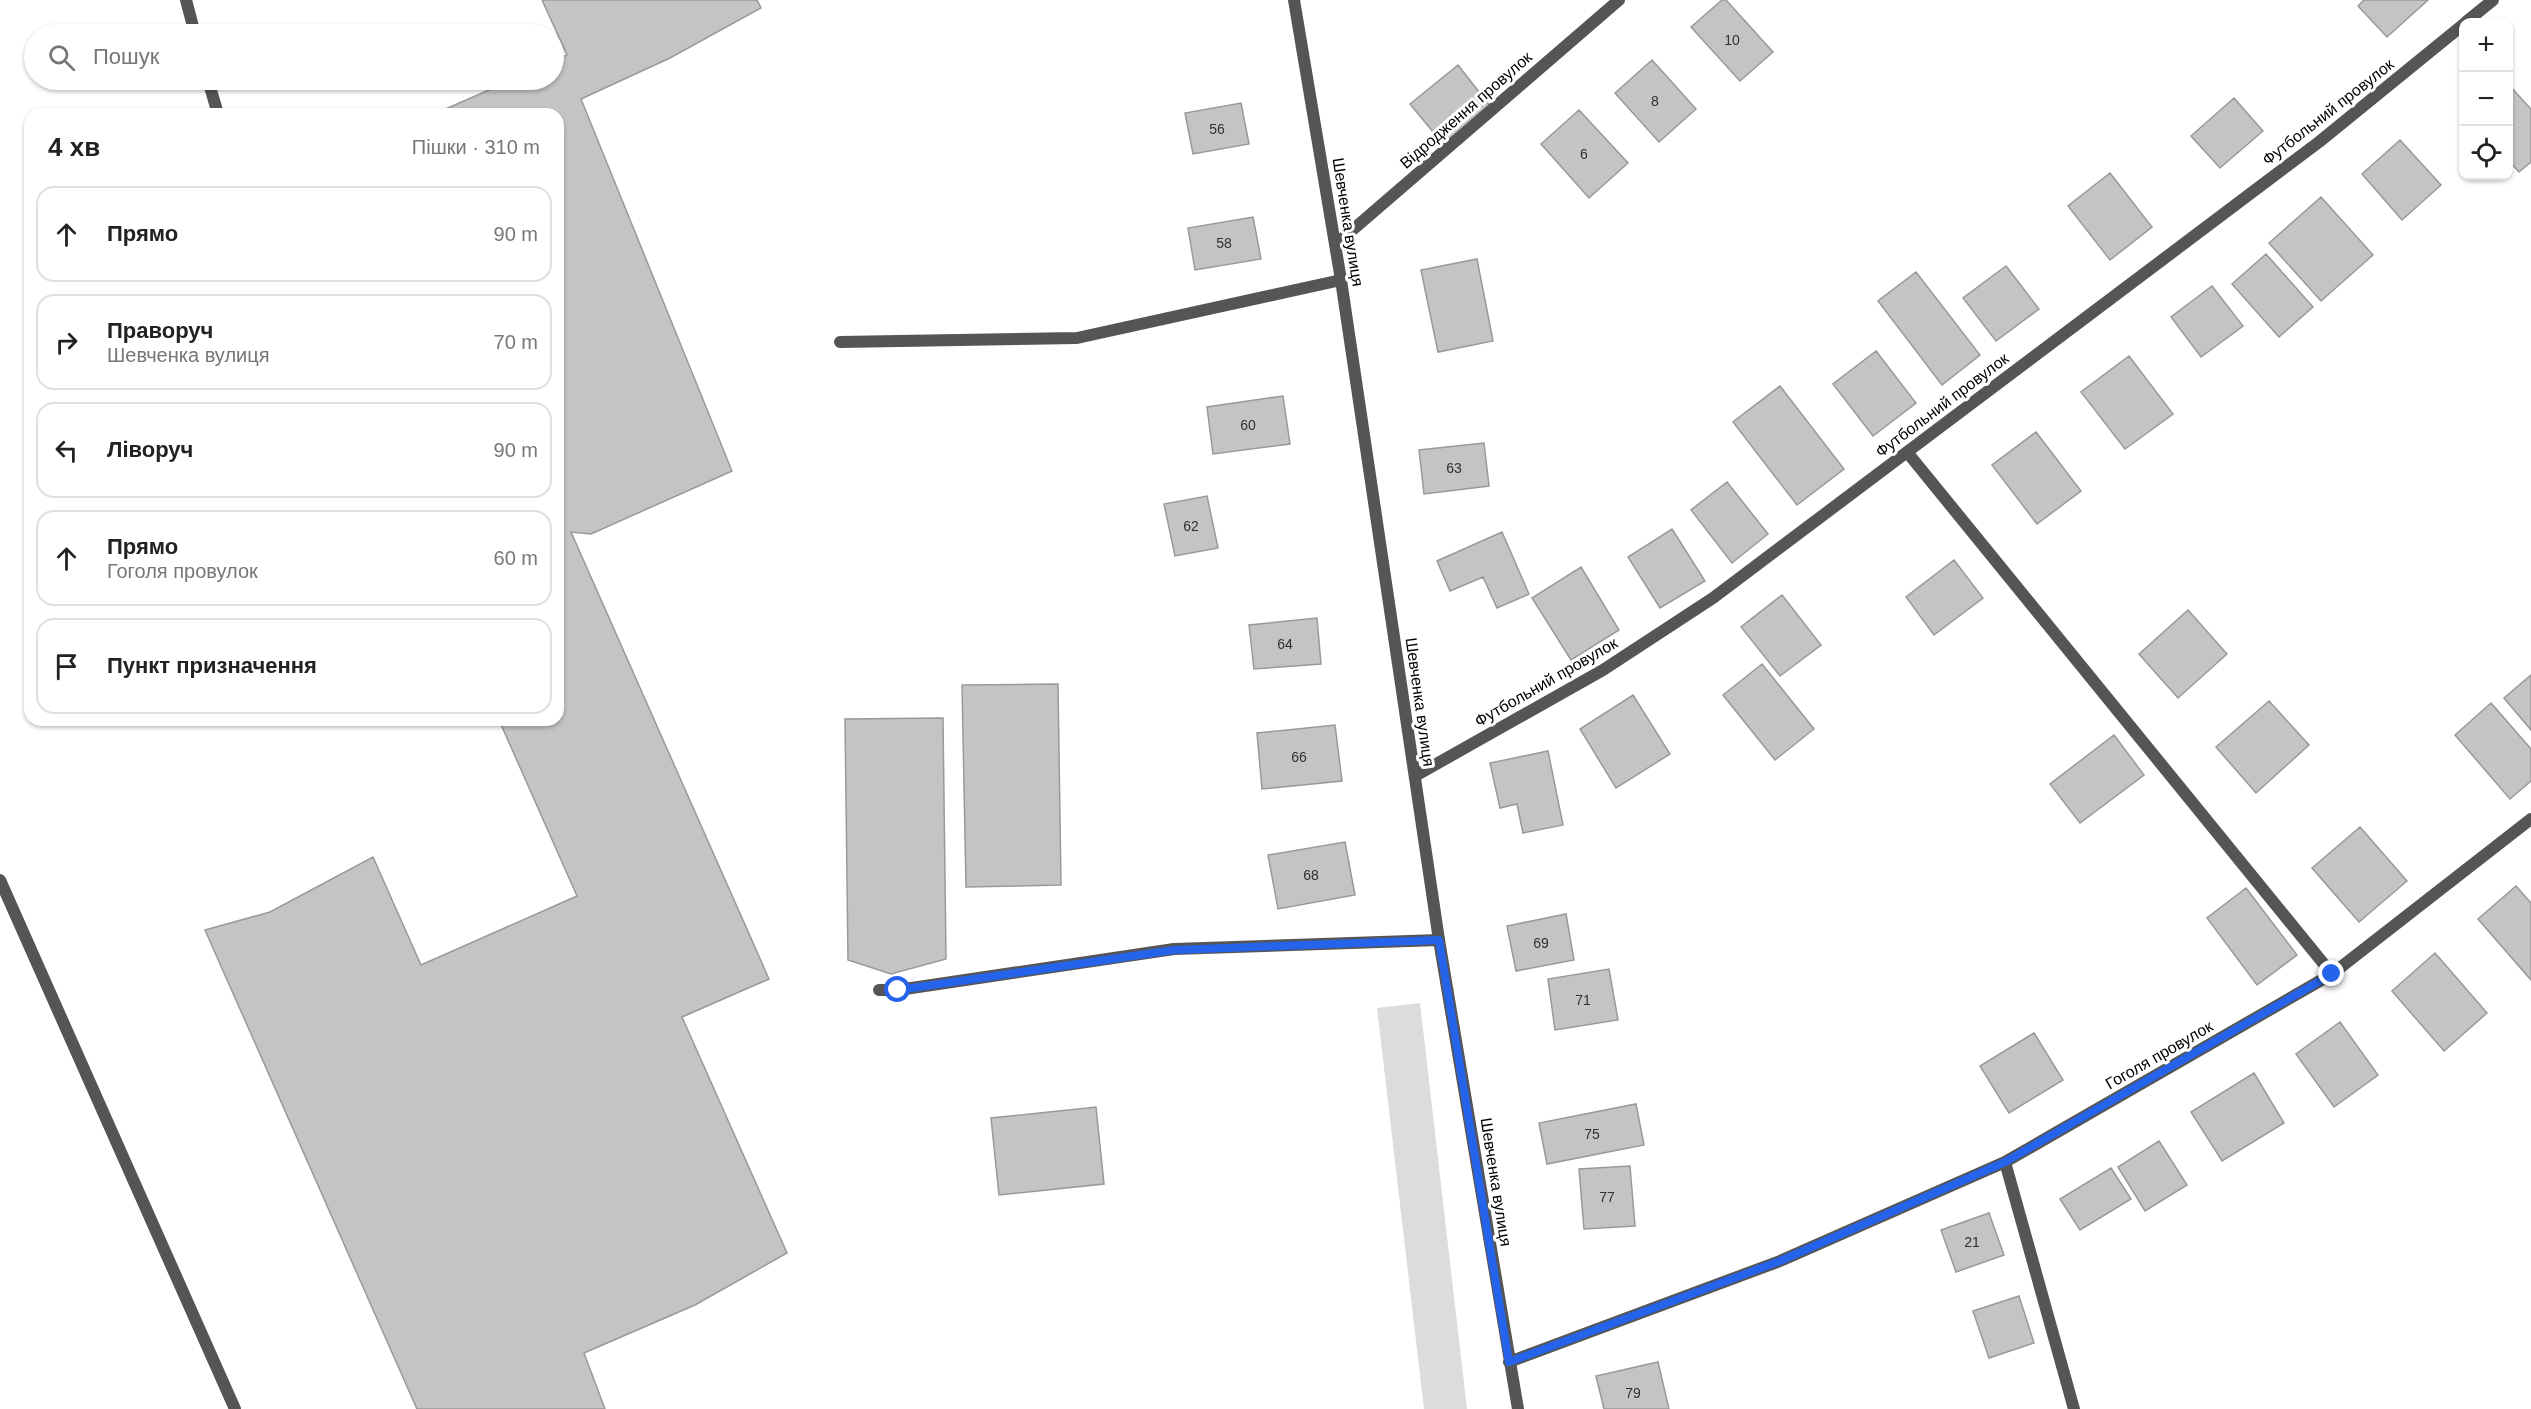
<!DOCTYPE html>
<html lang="uk">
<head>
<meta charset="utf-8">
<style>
  :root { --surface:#fff; --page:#f2f2f2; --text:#222; --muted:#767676; --line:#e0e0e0 }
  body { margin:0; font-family:Arial,sans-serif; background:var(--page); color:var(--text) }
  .controls { position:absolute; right:18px; top:18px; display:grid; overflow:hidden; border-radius:12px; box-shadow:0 2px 4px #0004 }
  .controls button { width:54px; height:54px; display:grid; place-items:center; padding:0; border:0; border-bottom:2px solid var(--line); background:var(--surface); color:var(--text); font:30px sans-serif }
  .stop { position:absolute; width:18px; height:18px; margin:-14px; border:4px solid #2563eb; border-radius:50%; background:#fff }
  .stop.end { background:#2563eb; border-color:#fff; box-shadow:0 2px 6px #0008 }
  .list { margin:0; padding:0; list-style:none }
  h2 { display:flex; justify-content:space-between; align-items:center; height:78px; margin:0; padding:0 24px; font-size:26px }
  h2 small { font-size:20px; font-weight:400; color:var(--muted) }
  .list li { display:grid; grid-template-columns:39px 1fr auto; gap:18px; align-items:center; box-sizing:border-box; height:96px; margin:0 12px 12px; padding:0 12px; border:2px solid var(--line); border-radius:18px }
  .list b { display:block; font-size:22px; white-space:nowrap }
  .list p { margin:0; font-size:20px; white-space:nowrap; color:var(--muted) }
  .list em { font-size:20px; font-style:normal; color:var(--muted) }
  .icon { flex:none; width:33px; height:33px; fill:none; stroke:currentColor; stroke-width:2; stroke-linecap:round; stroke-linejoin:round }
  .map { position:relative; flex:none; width:2531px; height:1409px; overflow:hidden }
  .search { position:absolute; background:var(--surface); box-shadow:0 2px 4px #0004; left:24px; top:24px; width:540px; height:66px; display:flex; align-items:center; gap:15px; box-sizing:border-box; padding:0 21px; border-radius:33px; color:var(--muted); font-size:22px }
  .panel { position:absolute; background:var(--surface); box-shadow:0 2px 4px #0004; left:24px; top:108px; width:540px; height:618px; border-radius:18px }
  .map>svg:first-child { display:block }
  .green { fill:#dcdcdc }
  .building { fill:#c4c4c4; stroke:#999; stroke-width:1.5 }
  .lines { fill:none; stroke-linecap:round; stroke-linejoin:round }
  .service { stroke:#555; stroke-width:12 }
  .minor { stroke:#555; stroke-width:12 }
  .route { stroke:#2563eb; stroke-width:8 }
  .labels { text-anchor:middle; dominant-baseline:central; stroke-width:6; stroke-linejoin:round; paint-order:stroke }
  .number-label { font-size:14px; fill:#313131 }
  .street-label { font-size:16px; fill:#000; stroke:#fff }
</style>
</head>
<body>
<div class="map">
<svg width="2531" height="1409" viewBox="0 0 2531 1409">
  <rect width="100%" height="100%" fill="#fff"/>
  <path class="green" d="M1420 1003 1467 1409H1424L1377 1008Z"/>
  <path class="building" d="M542 0H757L761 8 670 58 581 99 732 471 591 534 571 532 769 979 682 1017 787 1253 695 1305 584 1353 605 1409H417L205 930 270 912 373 857 421 965 577 896 499 720H558V114H434L512 80H554V61L567 55Z
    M1722 0H1726L1773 52 1740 81 1691 27Z
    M2364 0H2428L2387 37 2358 6Z
    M1652 60 1696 109 1659 142 1615 93Z
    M1458 65 1490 106 1443 144 1410 104Z
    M2508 84 2531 109V162L2519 172 2508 160Z
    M2234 98 2263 131 2220 168 2191 136Z
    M1241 103 1249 144 1193 154 1185 113Z
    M1579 110 1628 163 1589 198 1541 144Z
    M2400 140 2441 185 2402 220 2362 174Z
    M2110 173 2152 227 2110 260 2068 206Z
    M2321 197 2373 255 2321 301 2269 243Z
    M1253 217 1261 259 1195 270 1188 228Z
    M2266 254 2313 307 2279 337 2232 284Z
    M1477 259 1493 341 1438 352 1421 270Z
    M2006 266 2039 309 1996 341 1963 298Z
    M1916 272 1980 355 1942 385 1878 301Z
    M2212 286 2243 326 2201 357 2171 317Z
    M1876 351 1916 403 1873 436 1833 384Z
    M2129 356 2173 414 2125 449 2081 392Z
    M1780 386 1844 469 1797 505 1733 422Z
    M1283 396 1290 444 1213 454 1207 407Z
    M2036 432 2081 491 2037 524 1992 465Z
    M1484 443 1489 486 1424 494 1419 450Z
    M1727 482 1768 534 1732 563 1691 510Z
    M1207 496 1218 548 1175 556 1164 504Z
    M1672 529 1705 581 1660 608 1628 557Z
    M1502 532 1529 594 1497 608 1483 577 1450 591 1437 561Z
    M1954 560 1983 598 1934 635 1906 597Z
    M1581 567 1619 630 1571 660 1532 598Z
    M1782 595 1821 645 1780 676 1741 627Z
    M2188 610 2227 654 2178 698 2139 654Z
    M1317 618 1321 664 1254 669 1249 625Z
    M1762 664 1814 729 1775 760 1723 695Z
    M2531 675V730L2504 698Z
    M1058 684 1061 885 966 887 962 685Z
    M1633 695 1670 754 1616 788 1580 729Z
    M2269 701 2309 745 2256 793 2216 747Z
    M2491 703 2531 749V781L2510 799 2455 735Z
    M943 718 946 959 891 974 848 960 845 719Z
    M1335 725 1342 781 1262 789 1257 733Z
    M2114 735 2144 775 2080 823 2050 784Z
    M1548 751 1563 825 1523 833 1517 804 1500 808 1490 763Z
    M2360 827 2407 881 2359 922 2312 868Z
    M1345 842 1355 895 1278 909 1268 855Z
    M2516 886 2531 903V980L2478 919Z
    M2246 888 2297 955 2257 985 2207 918Z
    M1566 914 1574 960 1516 971 1507 926Z
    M2435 953 2487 1013 2444 1051 2392 991Z
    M1609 969 1618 1020 1555 1030 1548 979Z
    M2340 1022 2378 1075 2334 1107 2296 1054Z
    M2034 1033 2063 1080 2009 1113 1980 1066Z
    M2254 1073 2284 1123 2222 1161 2191 1112Z
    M1636 1104 1644 1145 1547 1164 1539 1123Z
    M1096 1107 1104 1184 999 1195 991 1118Z
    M2159 1141 2187 1185 2145 1211 2118 1167Z
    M1630 1166 1635 1226 1584 1229 1579 1169Z
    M2111 1168 2131 1199 2080 1230 2060 1199Z
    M1989 1213 2004 1255 1956 1272 1941 1230Z
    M2019 1296 2034 1343 1989 1358 1973 1311Z
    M1658 1362 1669 1409H1604L1596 1376Z"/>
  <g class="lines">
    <path class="service" d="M186 0 195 34
      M208 80 218 114
      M840 342 1077 338 1341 280
      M0 880 235 1409
      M879 990H898L1174 949 1439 940"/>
    <path class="minor" d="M1294 0 1341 280 1439 940 1518 1409
      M2466 22 2493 0
      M1335 245 1619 0
      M1907 452 2332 974
      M1415 776 1603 670 1713 598 2319 142 2464 24
      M1509 1362 1780 1261 2005 1162
      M2074 1409 2005 1162 2332 974 2531 819"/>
  </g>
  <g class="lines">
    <path class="route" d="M898 990 1174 950 1439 940 1509 1362 1780 1261 2005 1162 2332 974"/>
  </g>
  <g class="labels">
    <g class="number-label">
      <text x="1732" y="40">10</text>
      <text x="1655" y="101">8</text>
      <text x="1217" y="129">56</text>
      <text x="1584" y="154">6</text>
      <text x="1224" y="243">58</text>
      <text x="1248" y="425">60</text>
      <text x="1454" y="468">63</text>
      <text x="1191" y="526">62</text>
      <text x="1285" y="644">64</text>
      <text x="1299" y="757">66</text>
      <text x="1311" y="875">68</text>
      <text x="1541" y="943">69</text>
      <text x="1583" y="1000">71</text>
      <text x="1592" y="1134">75</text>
      <text x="1607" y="1197">77</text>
      <text x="1972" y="1242">21</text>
      <text x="1633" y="1393">79</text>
    </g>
    <g class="street-label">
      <text transform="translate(1466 110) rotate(-41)">Відродження провулок</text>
      <text transform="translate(2328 112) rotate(-38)">Футбольний провулок</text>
      <text transform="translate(1348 222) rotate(81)">Шевченка вулиця</text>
      <text transform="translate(1942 405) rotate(-37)">Футбольний провулок</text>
      <text transform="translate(1546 682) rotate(-30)">Футбольний провулок</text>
      <text transform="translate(1420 702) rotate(82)">Шевченка вулиця</text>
      <text transform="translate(2159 1055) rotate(-30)">Гоголя провулок</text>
      <text transform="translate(1496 1182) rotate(81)">Шевченка вулиця</text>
    </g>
  </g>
</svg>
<div class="controls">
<button>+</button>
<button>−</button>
<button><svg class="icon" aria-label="locate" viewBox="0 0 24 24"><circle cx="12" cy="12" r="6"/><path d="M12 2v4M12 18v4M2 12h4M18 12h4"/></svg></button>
</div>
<div class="stop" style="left:898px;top:990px"></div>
<div class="stop end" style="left:2332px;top:974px"></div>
<div class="search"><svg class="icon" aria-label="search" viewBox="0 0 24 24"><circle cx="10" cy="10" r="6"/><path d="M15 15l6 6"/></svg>Пошук</div>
<section class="panel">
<h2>4 хв<small>Пішки · 310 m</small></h2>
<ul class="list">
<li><svg class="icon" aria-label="ahead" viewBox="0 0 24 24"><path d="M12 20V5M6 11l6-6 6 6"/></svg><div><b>Прямо</b></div><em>90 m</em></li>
<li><svg class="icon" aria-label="right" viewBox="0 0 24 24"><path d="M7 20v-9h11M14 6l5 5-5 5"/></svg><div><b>Праворуч</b><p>Шевченка вулиця</p></div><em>70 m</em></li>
<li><svg class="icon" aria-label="left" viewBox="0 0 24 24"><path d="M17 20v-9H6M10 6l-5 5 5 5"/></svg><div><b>Ліворуч</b></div><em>90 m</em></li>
<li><svg class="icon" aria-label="ahead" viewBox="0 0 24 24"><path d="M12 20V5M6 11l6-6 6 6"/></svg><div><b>Прямо</b><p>Гоголя провулок</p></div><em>60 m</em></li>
<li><svg class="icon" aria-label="arrive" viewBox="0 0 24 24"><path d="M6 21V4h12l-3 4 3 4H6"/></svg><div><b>Пункт призначення</b></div></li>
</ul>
</section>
</div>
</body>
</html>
